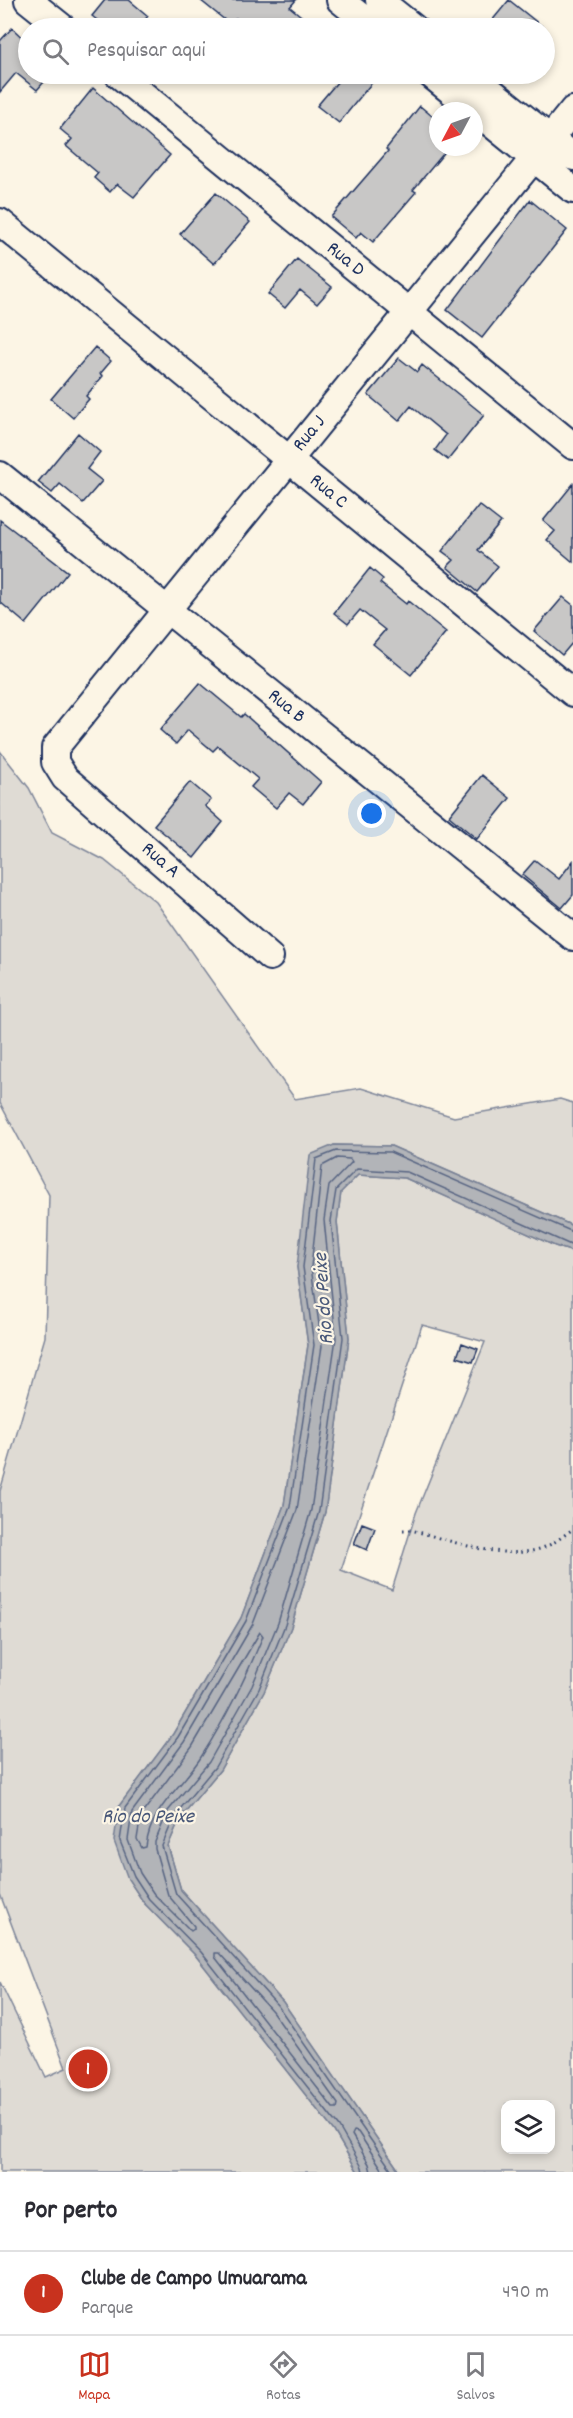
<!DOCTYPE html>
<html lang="pt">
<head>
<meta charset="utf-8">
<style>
  :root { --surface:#fff; --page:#f7f7f7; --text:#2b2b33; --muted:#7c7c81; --line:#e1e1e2; --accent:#c8321e }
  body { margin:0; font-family:Dekko,sans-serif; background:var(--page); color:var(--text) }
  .controls { position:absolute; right:18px; bottom:18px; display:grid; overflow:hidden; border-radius:12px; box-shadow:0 3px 9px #0003 }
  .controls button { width:54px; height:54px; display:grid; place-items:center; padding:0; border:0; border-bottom:2px solid var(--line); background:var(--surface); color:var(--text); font:30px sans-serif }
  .compass { position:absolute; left:429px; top:102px; width:54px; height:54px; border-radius:50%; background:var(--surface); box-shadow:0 3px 9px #0003; rotate:229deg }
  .you { position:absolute; left:372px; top:814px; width:21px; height:21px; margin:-15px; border:4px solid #fff; border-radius:50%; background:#1a73e8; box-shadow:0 0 0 9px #1a73e833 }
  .badge { display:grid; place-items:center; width:39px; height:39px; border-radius:50%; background:var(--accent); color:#fff; font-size:20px; font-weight:700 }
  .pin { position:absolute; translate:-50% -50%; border:3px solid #fff; box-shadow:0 2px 6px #0006 }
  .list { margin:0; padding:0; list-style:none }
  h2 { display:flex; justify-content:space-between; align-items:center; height:78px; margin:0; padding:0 24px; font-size:26px }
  h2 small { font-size:20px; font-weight:400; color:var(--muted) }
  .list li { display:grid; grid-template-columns:39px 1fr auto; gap:18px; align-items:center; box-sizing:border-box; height:84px; padding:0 24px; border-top:2px solid var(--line) }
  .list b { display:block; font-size:22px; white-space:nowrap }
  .list p { margin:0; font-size:20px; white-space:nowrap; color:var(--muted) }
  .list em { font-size:20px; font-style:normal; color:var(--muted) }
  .icon { flex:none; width:33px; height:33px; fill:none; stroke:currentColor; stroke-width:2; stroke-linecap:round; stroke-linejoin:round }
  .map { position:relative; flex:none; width:573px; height:2172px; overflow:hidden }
  .search { position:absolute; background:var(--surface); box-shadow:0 3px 9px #0003; left:18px; right:18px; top:18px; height:66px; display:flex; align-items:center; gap:15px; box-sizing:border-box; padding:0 21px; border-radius:33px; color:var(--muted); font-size:22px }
  .sheet { height:162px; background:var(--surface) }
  nav { display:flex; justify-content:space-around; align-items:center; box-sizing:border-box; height:84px; border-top:2px solid var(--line); background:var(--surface); font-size:16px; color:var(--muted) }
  nav a { display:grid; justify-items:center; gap:3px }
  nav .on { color:var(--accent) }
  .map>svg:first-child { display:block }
  .green { fill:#dfdbd4; stroke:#7d8599; stroke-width:1.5; fill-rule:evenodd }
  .water { fill:#b2b4b8; stroke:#767f94; stroke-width:1.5 }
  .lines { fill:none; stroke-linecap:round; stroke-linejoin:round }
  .shore { stroke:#576482; stroke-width:1.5 }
  .building { fill:#c8c7c6; stroke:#1b2f5e; stroke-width:1.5 }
  .minor-casing { stroke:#1b2f5e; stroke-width:30 }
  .path { stroke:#1b2f5e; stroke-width:3; stroke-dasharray:1.5 4.5; stroke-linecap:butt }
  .minor { stroke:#fcf5e5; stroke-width:26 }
  .labels { text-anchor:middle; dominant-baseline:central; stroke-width:4.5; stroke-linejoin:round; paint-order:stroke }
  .street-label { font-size:20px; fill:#1b2f5e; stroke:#fcf5e5 }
  .water-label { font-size:21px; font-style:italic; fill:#485779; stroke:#fcf5e5 }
</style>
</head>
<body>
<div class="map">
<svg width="573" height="2172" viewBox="0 0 573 2172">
  <rect width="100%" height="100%" fill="#fcf5e5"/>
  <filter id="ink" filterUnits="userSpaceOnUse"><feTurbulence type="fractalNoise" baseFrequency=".0167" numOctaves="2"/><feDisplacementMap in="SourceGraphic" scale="12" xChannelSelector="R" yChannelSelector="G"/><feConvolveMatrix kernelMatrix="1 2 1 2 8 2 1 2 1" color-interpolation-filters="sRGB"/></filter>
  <g filter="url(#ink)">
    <path class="green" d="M0 751 29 788 52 833 104 860 156 902 295 1099 361 1088 454 1117 560 1099 573 1103V1226L391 1146 334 1145 297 1267 308 1345 284 1505 241 1618 173 1734 119 1806 128 1879 144 1903 196 1956 334 2131 358 2172H0V1982L46 2077 66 2068 0 1894V1491L45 1337 49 1195 0 1103Z
      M358 1175 405 1178 555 1246 573 1252V2172H400L283 2002 181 1890 168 1846 180 1818 220 1770 264 1692 291 1627 325 1512 349 1338 337 1222 341 1192ZM422 1325 485 1342 416 1513 392 1590 341 1570ZM506 2104H550V2150H506Z"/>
    <path class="water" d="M334 1145 391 1146 573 1226V1252L555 1246 405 1178 358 1175 341 1192 337 1222 349 1338 325 1512 291 1627 264 1692 220 1770 180 1818 168 1846 181 1890 283 2002 400 2172H358L334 2131 196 1956 144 1903 128 1879 114 1841 119 1806 173 1734 241 1618 284 1505 308 1345 297 1267 310 1155Z"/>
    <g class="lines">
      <path class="shore" d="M337 1158 350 1159 352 1162 329 1186 324 1220 336 1338 311 1510 278 1623 252 1686 209 1762 168 1811 155 1842V1849L168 1895 194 1926V1929L191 1931 154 1894 140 1873 128 1840 132 1812 184 1742 253 1624 297 1510 322 1346 311 1267 322 1166Z
        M260 1632 263 1636C246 1677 227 1716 203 1754 184 1786 150 1807 146 1847L142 1848 137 1839 141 1815 192 1747Z
        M215 1953H219L272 2011 338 2104 337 2108H333L215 1957Z
        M363 2172 362 2167 339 2127 201 1952 149 1899 134 1876 120 1841 125 1808 178 1737 246 1621 290 1507 314 1345 303 1267 316 1159 336 1151 390 1152 573 1232
        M371 2172 369 2164 352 2135 354 2131 358 2132 384 2172
        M393 2172 278 2006 176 1894 162 1846 175 1815 215 1767 259 1689 285 1625 319 1511 343 1338 331 1221 336 1190 357 1169 407 1172 573 1246"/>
    </g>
    <path class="building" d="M105 0H129L148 16 138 28H107L92 16Z
      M200 0H296L290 7 316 28H249L236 18 231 25Z
      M509 0 544 28H486Z
      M12 28 28 43V74H51L37 90 16 73 0 92V41Z
      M344 74H379L339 123 317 106Z
      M93 88 170 155 134 197 117 184 110 192 94 178 98 173 66 146 72 139 60 129Z
      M420 106 438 121V147H449L413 190 416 192 373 242 361 232 356 238 331 217 388 151 386 149Z
      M216 193 250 222 214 264 180 234Z
      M530 200 567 230 482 338 447 310Z
      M297 259 332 287 317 304 300 290 285 308 268 294Z
      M95 347 111 361 100 374 103 376 86 396 89 399 73 418 51 399Z
      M399 358 417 372 422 365 484 415 448 460 435 450 446 435 411 406 399 421 368 395Z
      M78 433 100 452 87 469 102 481 83 503 60 484 52 493 38 482Z
      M573 484V562L547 540 555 531 543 521Z
      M479 505 501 522 478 550 498 566 477 592 447 567 454 560 442 551Z
      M0 520 68 572 26 624 0 602Z
      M370 568 383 579 380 583 406 604 408 601 446 632 411 675 373 644 385 630 360 610 348 624 334 613Z
      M563 597 573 605V642L562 655 534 631Z
      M200 683 241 717 244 714 321 782 303 804 289 793 276 808 251 787 258 779 218 746 213 751 188 730 176 744 160 730Z
      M482 775 510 798 477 839 449 816Z
      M190 782 211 800 205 806 223 822 194 858 154 825Z
      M535 860 559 879 573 861V895L562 908 522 875Z
      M462 1343 478 1349 473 1362 457 1357Z
      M362 1523 375 1528 367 1550 354 1544Z"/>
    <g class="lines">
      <defs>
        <path id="minor" d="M28 0 63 28
          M340 0 375 28
          M379 0 414 28
          M118 74 573 446
          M430 74 573 190
          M470 74 573 157
          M0 222 573 693
          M0 475 573 937
          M270 957 65 778 55 762V748L573 110"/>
      </defs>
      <use href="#minor" class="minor-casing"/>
      <path class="path" d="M403 1530H411C450 1540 506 1563 545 1547 555 1543 564 1535 573 1529"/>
      <use href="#minor" class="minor"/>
    </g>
  </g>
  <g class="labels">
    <g class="street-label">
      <text transform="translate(345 260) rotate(39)">Rua D</text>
      <text transform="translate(310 434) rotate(-51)">Rua J</text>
      <text transform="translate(328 492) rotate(39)">Rua C</text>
      <text transform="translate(286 707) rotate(39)">Rua B</text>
      <text transform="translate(160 861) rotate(41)">Rua A</text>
    </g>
    <g class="water-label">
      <text transform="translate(325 1299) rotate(-94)">Rio do Peixe</text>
      <text x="148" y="1818">Rio do Peixe</text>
    </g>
  </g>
</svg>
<div class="controls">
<button><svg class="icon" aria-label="layers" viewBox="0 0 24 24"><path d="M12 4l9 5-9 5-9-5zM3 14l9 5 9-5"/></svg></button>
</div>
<svg class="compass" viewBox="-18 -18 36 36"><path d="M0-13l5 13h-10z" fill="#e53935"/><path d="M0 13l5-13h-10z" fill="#7c7c81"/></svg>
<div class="you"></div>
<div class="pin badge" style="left:88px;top:2069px">1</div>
<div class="search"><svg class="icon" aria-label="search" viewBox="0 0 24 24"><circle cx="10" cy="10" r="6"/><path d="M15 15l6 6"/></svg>Pesquisar aqui</div>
</div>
<section class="sheet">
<h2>Por perto<small></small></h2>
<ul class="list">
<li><span class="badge">1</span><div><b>Clube de Campo Umuarama</b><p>Parque</p></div><em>490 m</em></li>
</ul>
</section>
<nav>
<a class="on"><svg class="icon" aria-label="map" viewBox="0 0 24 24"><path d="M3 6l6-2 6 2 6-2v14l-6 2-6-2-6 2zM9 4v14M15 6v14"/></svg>Mapa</a>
<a><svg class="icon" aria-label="directions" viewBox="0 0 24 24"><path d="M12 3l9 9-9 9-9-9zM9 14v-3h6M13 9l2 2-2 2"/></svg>Rotas</a>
<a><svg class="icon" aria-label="saved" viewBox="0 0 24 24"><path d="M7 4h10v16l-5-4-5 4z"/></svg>Salvos</a>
</nav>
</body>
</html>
